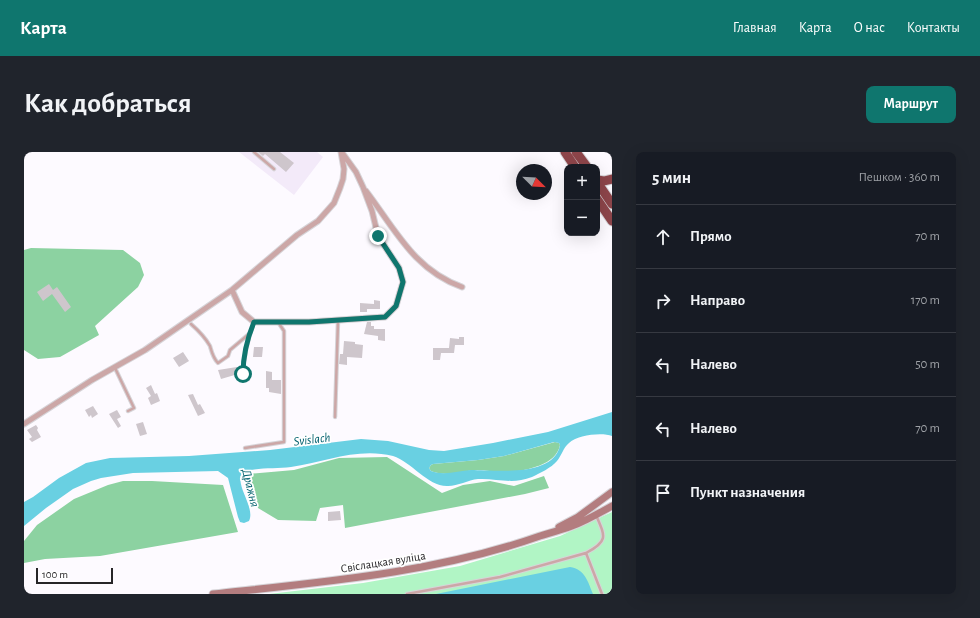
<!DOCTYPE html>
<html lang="ru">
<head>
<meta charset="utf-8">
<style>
  :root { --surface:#171b24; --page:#20242c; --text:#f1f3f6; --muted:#9ea1a6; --line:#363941; --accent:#0f766e }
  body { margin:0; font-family:"Alegreya Sans",sans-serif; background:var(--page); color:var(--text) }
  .controls { position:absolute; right:12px; top:12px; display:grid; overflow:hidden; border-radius:8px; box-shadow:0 4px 16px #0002 }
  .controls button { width:36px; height:36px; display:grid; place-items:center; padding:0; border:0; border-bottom:1px solid var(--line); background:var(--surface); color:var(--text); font:20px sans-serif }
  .compass { position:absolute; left:492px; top:12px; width:36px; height:36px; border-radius:50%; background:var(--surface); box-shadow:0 4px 16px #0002; rotate:114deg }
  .scale { position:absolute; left:12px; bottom:10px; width:77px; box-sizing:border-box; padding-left:4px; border:2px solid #272528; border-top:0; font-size:11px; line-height:14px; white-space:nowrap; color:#272528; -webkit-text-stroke:3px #fff; paint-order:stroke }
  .stop { position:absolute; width:12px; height:12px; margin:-9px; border:3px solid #0f766e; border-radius:50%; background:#fff }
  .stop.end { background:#0f766e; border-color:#fff; box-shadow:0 1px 4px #0008 }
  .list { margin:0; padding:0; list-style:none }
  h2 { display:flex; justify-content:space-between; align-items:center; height:52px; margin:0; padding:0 16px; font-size:17px }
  h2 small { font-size:13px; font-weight:400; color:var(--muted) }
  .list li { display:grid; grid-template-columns:26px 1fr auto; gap:12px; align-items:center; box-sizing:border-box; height:64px; padding:0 16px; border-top:1px solid var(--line) }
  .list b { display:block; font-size:15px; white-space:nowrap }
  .list em { font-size:13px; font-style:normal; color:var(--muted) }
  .icon { flex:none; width:22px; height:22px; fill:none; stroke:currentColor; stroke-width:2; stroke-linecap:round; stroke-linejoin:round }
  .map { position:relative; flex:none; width:588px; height:442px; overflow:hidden; border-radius:8px }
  header { display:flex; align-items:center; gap:24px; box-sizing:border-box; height:56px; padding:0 20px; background:var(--accent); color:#fff }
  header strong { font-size:19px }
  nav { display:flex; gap:22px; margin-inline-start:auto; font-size:14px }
  .intro { display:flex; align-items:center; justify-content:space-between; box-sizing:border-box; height:96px; padding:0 24px }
  h1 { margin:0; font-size:28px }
  .button { padding:10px 18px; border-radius:8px; background:var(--accent); color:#fff; font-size:14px; font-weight:700 }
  main { display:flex; gap:24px; padding:0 24px }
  aside { flex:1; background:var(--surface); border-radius:8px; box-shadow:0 4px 16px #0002 }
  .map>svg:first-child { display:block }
  .built { fill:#f3eaf9 }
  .green { fill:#b1f5c5 }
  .forest { fill:#8cd2a1 }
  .water { fill:#69d0e2; fill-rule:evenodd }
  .building { fill:#cec6cc }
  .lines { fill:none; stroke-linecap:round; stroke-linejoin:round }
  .lane-casing { stroke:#d6d4d8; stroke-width:4.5 }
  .street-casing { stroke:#d6d4d8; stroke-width:7 }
  .secondary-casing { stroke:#d6d4d8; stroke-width:9 }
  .highway-casing { stroke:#d6d4d8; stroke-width:11 }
  .lane { stroke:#cca7a7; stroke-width:2.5 }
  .street { stroke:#cca7a7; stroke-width:5 }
  .secondary { stroke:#b37d7f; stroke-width:7 }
  .highway { stroke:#8d454a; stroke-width:9 }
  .route { stroke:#0f766e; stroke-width:5 }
  .labels { text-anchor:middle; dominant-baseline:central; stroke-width:3.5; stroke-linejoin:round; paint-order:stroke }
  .street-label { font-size:12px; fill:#272528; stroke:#fff }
  .water-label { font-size:13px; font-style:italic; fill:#04616e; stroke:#fff }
</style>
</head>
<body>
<header>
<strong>Карта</strong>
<nav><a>Главная</a><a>Карта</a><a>О нас</a><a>Контакты</a></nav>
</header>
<div class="intro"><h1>Как добраться</h1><a class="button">Маршрут</a></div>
<main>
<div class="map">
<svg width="588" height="442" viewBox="0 0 588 442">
  <rect width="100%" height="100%" fill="#fdfaff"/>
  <path class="built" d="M215 0H293L299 5 270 43Z"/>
  <path class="green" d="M588 360V442H245L339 431 436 414 536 384Z"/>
  <path class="forest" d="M7 96 99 98 116 111 120 123 114 135 71 174 75 183 36 205 14 207 0 198V98Z
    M531 290 535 291 536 293C532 315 496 320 478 320 470 320 461 318 453 318 438 319 421 325 407 319L405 316 407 313 409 312 454 308 480 304Z
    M363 305 418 341 439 333 466 329 490 334 520 324 525 336 501 342 321 376 319 353 296 356 292 369 254 368 234 356 223 322 270 318 315 306Z
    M99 329H128L199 333 214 380 76 404 21 407 0 411V389L13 373 50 347 84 333Z"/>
  <path class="water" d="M588 260V284C578 280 553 283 545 291 539 296 538 303 533 309 527 316 516 321 508 325 488 333 473 326 454 327 444 328 434 334 424 334 404 335 388 310 369 304 334 295 301 310 267 315 252 317 233 315 219 320 209 332 232 355 225 369L220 371 216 370 214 365 204 326 194 319 109 321 77 326 67 329 49 337 22 356 0 374V350L9 345 35 326 62 311 86 306 165 304 246 298 337 287 364 289 405 298 420 299 469 291 524 280ZM530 290 535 291 536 293C530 326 470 318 447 318 434 319 420 324 407 319L405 316 407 313 409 312 454 308 480 304Z
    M546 415C561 417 564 430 569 442H412Z"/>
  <path class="building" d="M234 0H256L270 11 262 20 241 2 239 4Z
    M25 132 29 138 33 135 47 155 41 160 28 142 19 149 13 140Z
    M350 148 356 149V157H343V160H336V151L350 152Z
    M343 170H347V174H350V177H361V189L354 188V184L340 182Z
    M435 185H440V193H431L430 201H417L416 208H409V196H425L426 186 435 187Z
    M320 189 331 190V192L339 193 338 206 323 205V213L315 212 316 202H319Z
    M230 195H239L238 205H229Z
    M159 200 165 209 155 215 149 206Z
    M213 215 214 222 197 227 194 218Z
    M242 219 248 220V228H257V242L245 240V236H242Z
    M127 233 131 242 133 241 136 249 127 253 124 246 127 244 122 236Z
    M169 242 174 253 176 252 181 261 174 264 164 243Z
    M69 254 74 262 68 266 67 263 65 265 61 258Z
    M93 258 97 265 93 267 97 274 94 276 85 262Z
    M119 270 123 282 116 284 112 272Z
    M12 273 14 276 13 278 17 285 8 290 5 287 8 285 3 278Z
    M316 359 317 368 304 369V360Z"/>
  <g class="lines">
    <defs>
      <path id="lane" d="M230 0 250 17
        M167 172C175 179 181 185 186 194 188 201 189 206 194 211L204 204 206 198 225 182
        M91 216 110 256 104 259
        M219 222 223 224 224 227H220L219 226C219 206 223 189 230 170
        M311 265 314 169
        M221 296 260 290V179L254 170
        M562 401 578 442
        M383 442 476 425 562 401C585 389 581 384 572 363"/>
      <path id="street" d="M342 39C371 77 390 118 438 135
        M208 138 218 160 230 170H285L361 165 372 154 376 140 379 130 375 116 354 84 348 59 339 35 332 20 319 2
        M0 272 68 228 121 198 208 138 273 83 294 69 310 51 316 36 319 27 320 17 317 0"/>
      <path id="secondary" d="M535 375 554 365 588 340
        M189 442C299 430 411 421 516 384 526 381 537 378 548 374 562 369 575 361 588 354"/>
      <path id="highway" d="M541 0 551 15
        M552 0 563 15
        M573 28 580 29 588 27
        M573 30 588 52
        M573 47 588 69"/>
    </defs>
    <use href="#lane" class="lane-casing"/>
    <use href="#street" class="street-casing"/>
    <use href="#secondary" class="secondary-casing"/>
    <use href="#highway" class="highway-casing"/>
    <use href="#lane" class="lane"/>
    <use href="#street" class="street"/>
    <use href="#secondary" class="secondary"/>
    <use href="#highway" class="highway"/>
  </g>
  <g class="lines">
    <path class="route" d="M219 222C219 204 223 187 230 170H285L361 165 372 154 379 130 375 116 354 84"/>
  </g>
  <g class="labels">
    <g class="street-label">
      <text transform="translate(359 410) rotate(-9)">Свіслацкая вуліца</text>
    </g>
    <g class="water-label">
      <text transform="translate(288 288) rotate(-7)">Svislach</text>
      <text transform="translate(226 336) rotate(76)">Дражня</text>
    </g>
  </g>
</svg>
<div class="controls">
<button>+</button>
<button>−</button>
</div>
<svg class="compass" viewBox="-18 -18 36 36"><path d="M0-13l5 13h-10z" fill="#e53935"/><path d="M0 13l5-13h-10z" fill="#9ea1a6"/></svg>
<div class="scale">100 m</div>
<div class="stop" style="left:219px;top:222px"></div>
<div class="stop end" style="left:354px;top:84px"></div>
</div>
<aside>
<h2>5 мин<small>Пешком · 360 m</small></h2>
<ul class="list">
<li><svg class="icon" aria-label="ahead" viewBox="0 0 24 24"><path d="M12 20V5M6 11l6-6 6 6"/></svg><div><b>Прямо</b></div><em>70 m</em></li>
<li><svg class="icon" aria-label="right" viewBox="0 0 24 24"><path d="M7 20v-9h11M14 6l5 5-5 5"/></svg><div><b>Направо</b></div><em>170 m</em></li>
<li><svg class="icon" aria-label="left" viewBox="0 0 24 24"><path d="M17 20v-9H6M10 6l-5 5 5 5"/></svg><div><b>Налево</b></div><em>50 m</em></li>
<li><svg class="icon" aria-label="left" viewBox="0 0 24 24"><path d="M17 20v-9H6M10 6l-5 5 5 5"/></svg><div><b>Налево</b></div><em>70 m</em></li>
<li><svg class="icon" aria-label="arrive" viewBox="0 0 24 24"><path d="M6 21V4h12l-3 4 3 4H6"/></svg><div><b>Пункт назначения</b></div></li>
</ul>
</aside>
</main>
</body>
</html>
